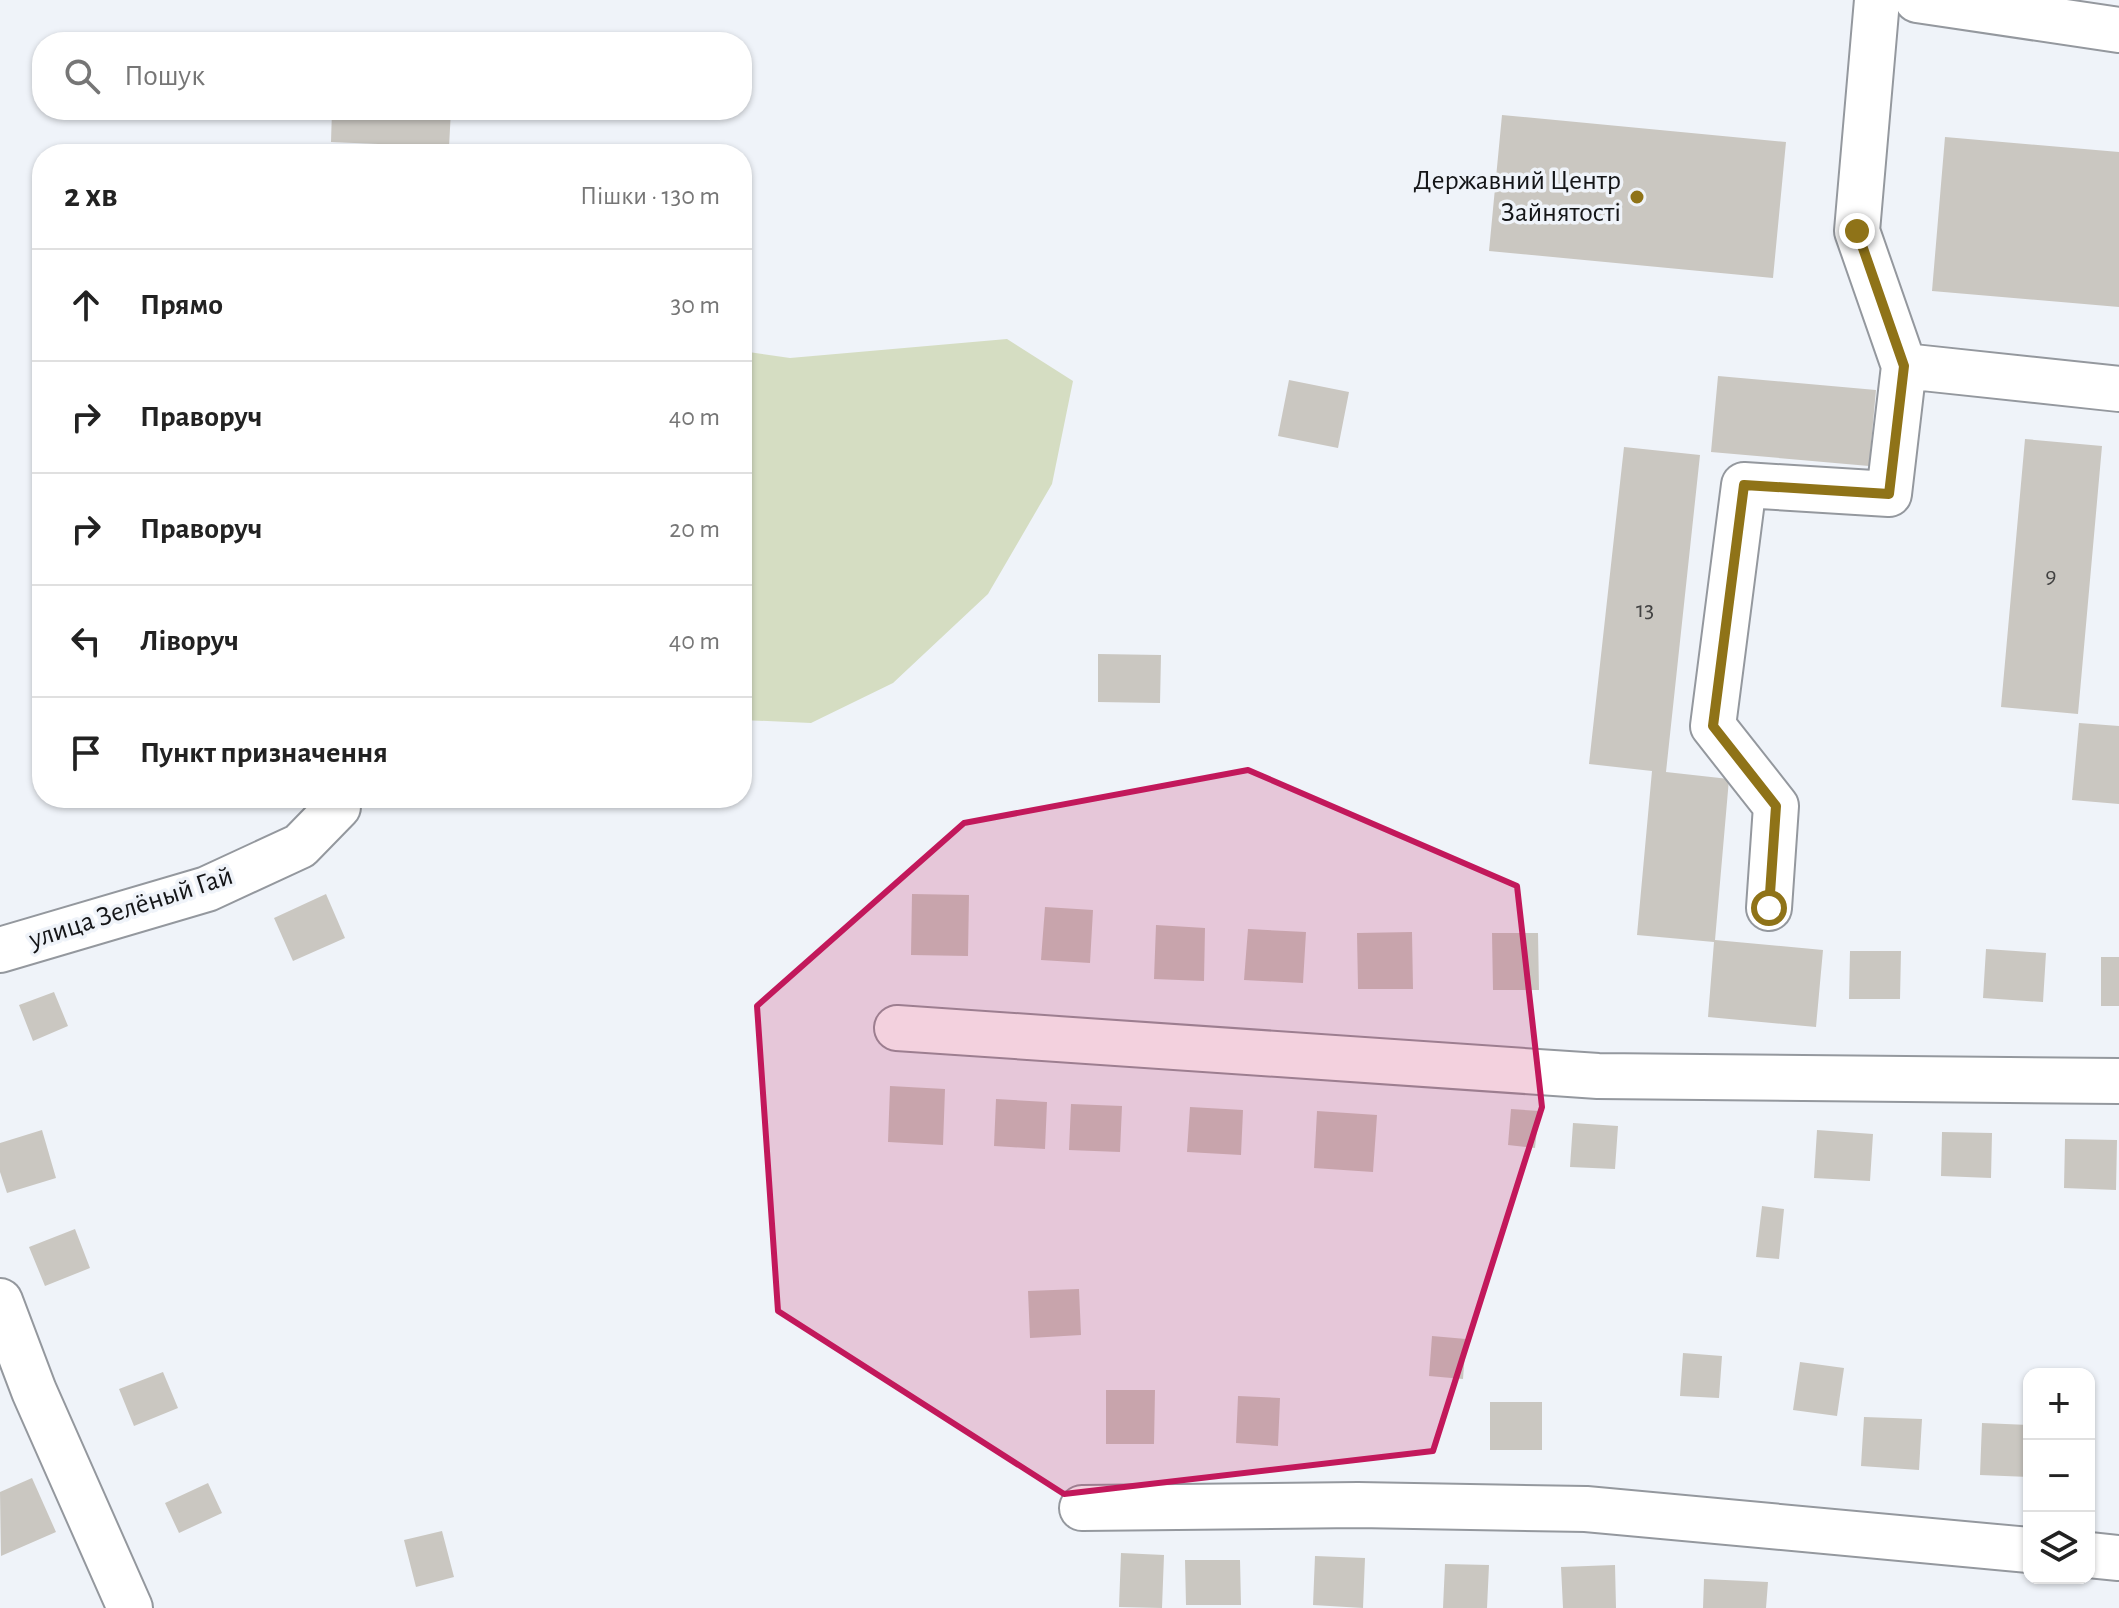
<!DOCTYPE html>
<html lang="uk">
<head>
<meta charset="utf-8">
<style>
  :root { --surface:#fff; --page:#f6f6f6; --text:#222; --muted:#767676; --line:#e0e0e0 }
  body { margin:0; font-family:"Alegreya Sans",sans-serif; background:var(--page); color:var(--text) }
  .controls { position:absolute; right:24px; bottom:24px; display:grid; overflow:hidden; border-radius:16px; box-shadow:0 2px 6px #0004 }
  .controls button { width:72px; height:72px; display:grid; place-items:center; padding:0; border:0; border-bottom:2px solid var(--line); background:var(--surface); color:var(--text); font:40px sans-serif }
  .stop { position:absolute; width:24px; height:24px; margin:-18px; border:6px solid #8f7318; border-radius:50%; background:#fff }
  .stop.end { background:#8f7318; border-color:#fff; box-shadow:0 2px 8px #0008 }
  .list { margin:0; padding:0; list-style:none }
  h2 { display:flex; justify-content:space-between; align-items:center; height:104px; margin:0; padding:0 32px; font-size:34px }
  h2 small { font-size:26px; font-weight:400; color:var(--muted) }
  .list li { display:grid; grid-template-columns:52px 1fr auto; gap:24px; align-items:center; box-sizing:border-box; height:112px; padding:0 32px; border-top:2px solid var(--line) }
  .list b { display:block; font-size:30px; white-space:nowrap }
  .list em { font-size:26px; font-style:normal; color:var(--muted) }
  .icon { flex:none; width:44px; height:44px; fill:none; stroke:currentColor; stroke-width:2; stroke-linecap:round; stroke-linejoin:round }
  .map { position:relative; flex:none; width:2119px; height:1608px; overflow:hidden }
  .search { position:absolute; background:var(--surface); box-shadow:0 2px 6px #0004; left:32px; top:32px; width:720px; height:88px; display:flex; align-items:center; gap:20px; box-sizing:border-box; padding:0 28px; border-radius:32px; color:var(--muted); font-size:30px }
  .panel { position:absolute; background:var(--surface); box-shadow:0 2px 6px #0004; left:32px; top:144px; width:720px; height:664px; border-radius:32px }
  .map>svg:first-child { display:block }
  .green { fill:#d5ddc2 }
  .building { fill:#cac7c1 }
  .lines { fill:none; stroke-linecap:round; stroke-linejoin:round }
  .minor-casing { stroke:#94989e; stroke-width:48 }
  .minor { stroke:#fff; stroke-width:44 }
  .route { stroke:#8f7318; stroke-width:10 }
  .marked { fill:#c2185b; fill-opacity:0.2; stroke:#c2185b; stroke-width:6; stroke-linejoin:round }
  .poi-dot { fill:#8f7318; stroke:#eff3f9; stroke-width:3 }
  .labels { text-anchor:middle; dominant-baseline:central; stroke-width:7; stroke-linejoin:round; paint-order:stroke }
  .number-label { font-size:24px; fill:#424242 }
  .poi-label { font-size:28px; fill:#141517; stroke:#eff3f9; text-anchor:end }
  .street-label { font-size:28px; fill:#141517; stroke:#eff3f9 }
</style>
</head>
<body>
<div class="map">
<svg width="2119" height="1608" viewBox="0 0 2119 1608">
  <rect width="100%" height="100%" fill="#eff3f9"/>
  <path class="green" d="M1007 339 1073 381 1052 484 988 594 893 683 811 723 742 720V351L790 358Z"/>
  <path class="building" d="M332 110H451L449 147 331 142Z
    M1502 115 1786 142 1773 278 1489 251Z
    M1945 137 2119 152V307L1932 291Z
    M1718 376 1876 390 1869 466 1711 452Z
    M1289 380 1349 392 1338 448 1278 436Z
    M2025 439 2102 446 2078 714 2001 707Z
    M1624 447 1700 455 1666 772 1729 779 1715 940 1823 950 1816 1027 1708 1017 1714 942 1637 935 1652 771 1589 764Z
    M1098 654 1161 655 1160 703 1098 702Z
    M2079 723 2119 726V804L2072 800Z
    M326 894 345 938 293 961 274 918Z
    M912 894 969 895 968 956 911 955Z
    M1045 907 1093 910 1090 963 1041 960Z
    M1156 925 1205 928 1204 981 1154 979Z
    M1248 929 1306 932 1303 983 1244 980Z
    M1412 932 1413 989H1358L1357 933Z
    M1492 933H1538L1539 990H1493Z
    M1986 949 2046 953 2043 1002 1983 998Z
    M1850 951H1901L1900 999H1849Z
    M2101 957H2119V1006H2101Z
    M54 992 68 1026 33 1041 19 1005Z
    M890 1086 945 1089 943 1145 888 1142Z
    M996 1099 1047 1102 1045 1149 994 1146Z
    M1071 1104 1122 1106 1120 1152 1069 1150Z
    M1190 1107 1243 1110 1241 1155 1187 1152Z
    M1511 1109 1539 1111 1535 1148 1508 1145Z
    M1317 1111 1377 1115 1373 1172 1314 1168Z
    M1573 1123 1618 1126 1615 1169 1570 1167Z
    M42 1130 56 1178 7 1193 0 1172V1143Z
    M1817 1130 1873 1134 1870 1181 1814 1178Z
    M1942 1132 1992 1133 1991 1178 1941 1176Z
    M2065 1139 2117 1140 2116 1190 2064 1188Z
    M1762 1206 1784 1209 1779 1259 1756 1257Z
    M75 1229 90 1268 45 1286 29 1247Z
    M1079 1289 1081 1335 1030 1338 1028 1291Z
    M1432 1336 1466 1339 1463 1379 1429 1376Z
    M1683 1353 1722 1356 1719 1398 1680 1396Z
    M1800 1362 1844 1368 1837 1416 1793 1410Z
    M163 1372 178 1408 134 1426 119 1389Z
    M1106 1390H1155L1154 1444H1106Z
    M1238 1396 1280 1398 1278 1446 1236 1443Z
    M1490 1402H1542V1450H1490Z
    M1864 1417 1922 1419 1919 1470 1861 1466Z
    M1982 1423 2029 1425V1477L1980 1475Z
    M32 1478 56 1532 1 1556 0 1492Z
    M208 1483 222 1513 179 1533 165 1503Z
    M442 1531 454 1577 416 1587 404 1540Z
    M1121 1553 1164 1555 1162 1608 1119 1607Z
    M1315 1556 1365 1558 1363 1608 1313 1605Z
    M1185 1560H1240L1241 1605H1186Z
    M1445 1564 1489 1565 1487 1608H1443Z
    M1615 1565 1616 1608H1563L1561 1567Z
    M1704 1579 1768 1582 1766 1608H1703Z"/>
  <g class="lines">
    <defs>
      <path id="minor" d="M1877 0 1857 231 1904 366 2119 389
        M1917 0 2119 30
        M1769 908 1776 806 1713 726 1744 485 1889 494 1904 366
        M0 950 207 889 300 846 338 807
        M897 1028 1598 1076 2119 1081
        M0 1301 34 1391 130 1608
        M1082 1508 1358 1505 1586 1509 2029 1550
        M2089 1555 2119 1558"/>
    </defs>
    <use href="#minor" class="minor-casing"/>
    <use href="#minor" class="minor"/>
  </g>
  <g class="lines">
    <path class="route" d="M1769 908 1776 806 1713 726 1744 485 1889 494 1904 366 1857 231"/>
  </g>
  <path class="marked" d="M1248 770 1517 886 1542 1107 1433 1451 1064 1494 778 1311 757 1006 964 823Z"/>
  <circle class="poi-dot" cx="1637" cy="197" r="8"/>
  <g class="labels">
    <g class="number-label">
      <text x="2051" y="576">9</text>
      <text x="1645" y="610">13</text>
    </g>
    <g class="poi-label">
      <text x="1621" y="181">Державний Центр<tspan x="1621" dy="32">Зайнятості</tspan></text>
    </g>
    <g class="street-label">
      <text transform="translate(131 908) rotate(-18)">улица Зелёный Гай</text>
    </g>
  </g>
</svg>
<div class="controls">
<button>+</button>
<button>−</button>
<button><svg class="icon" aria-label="layers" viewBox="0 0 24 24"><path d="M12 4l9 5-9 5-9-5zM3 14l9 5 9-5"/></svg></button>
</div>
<div class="stop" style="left:1769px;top:908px"></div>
<div class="stop end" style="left:1857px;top:231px"></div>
<div class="search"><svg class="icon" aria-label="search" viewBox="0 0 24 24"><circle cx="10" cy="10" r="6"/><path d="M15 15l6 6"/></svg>Пошук</div>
<section class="panel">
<h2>2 хв<small>Пішки · 130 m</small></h2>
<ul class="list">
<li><svg class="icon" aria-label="ahead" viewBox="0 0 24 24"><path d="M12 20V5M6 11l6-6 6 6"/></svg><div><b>Прямо</b></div><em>30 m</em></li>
<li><svg class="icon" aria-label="right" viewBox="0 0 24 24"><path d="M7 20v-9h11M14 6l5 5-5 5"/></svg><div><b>Праворуч</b></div><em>40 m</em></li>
<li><svg class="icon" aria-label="right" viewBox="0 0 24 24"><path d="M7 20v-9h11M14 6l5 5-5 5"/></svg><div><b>Праворуч</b></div><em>20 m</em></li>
<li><svg class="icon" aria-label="left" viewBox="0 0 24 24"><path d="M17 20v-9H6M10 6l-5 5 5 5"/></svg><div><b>Ліворуч</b></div><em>40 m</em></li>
<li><svg class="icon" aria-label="arrive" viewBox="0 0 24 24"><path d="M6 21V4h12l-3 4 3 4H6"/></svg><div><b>Пункт призначення</b></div></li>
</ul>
</section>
</div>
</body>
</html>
